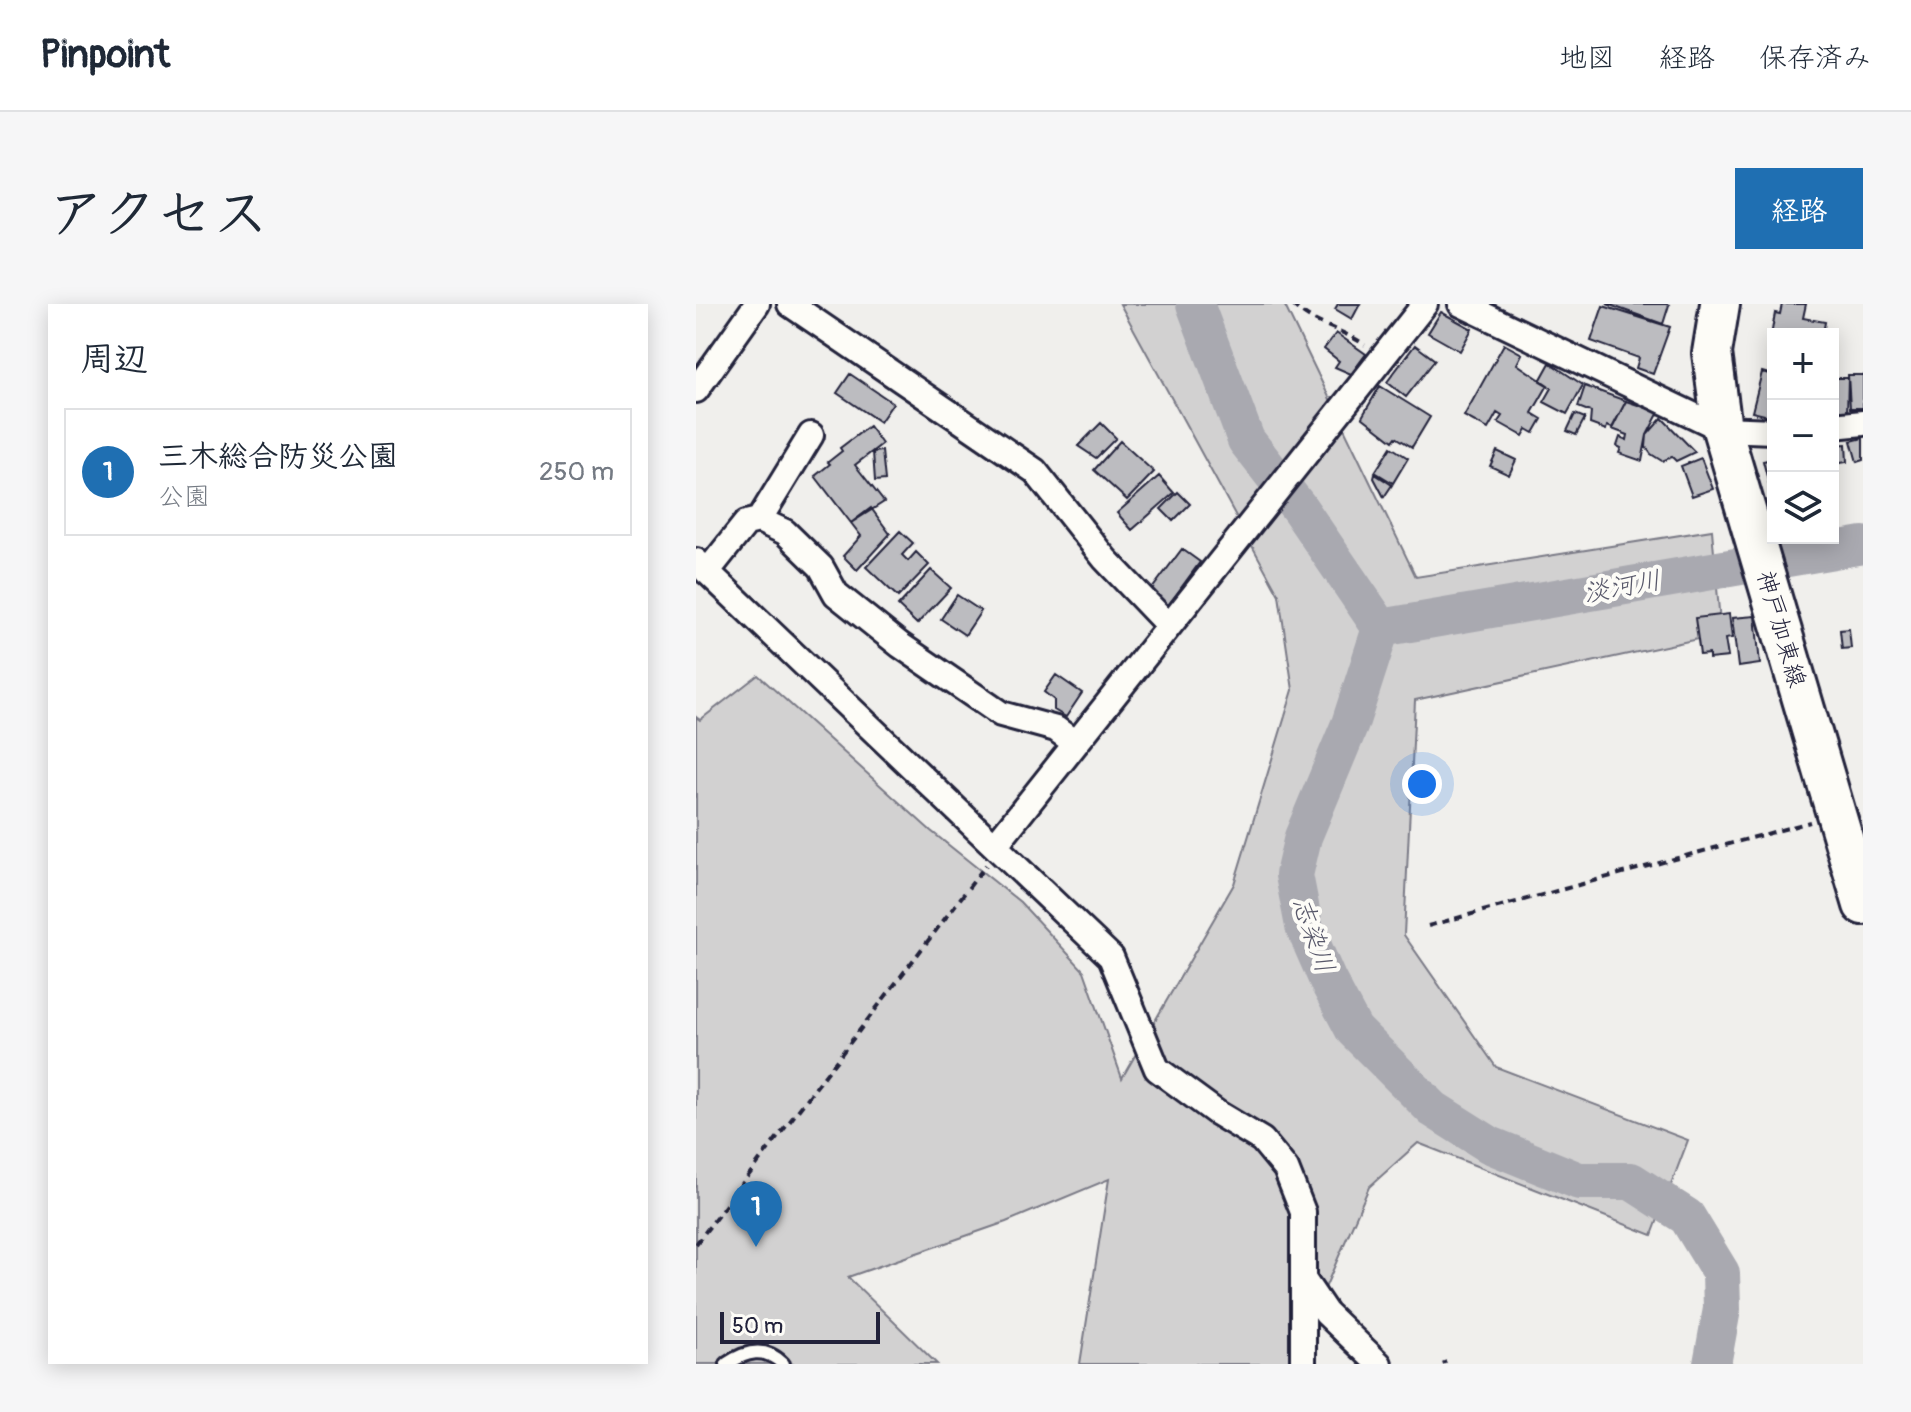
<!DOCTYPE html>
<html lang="ja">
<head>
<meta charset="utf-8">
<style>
  :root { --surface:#fff; --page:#f6f6f7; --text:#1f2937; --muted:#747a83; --line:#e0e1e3; --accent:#1f6fb2 }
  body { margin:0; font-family:Pangolin,"Klee One",sans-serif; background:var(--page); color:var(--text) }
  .controls { position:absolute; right:24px; top:24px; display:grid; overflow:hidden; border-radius:0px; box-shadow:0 4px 20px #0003 }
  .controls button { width:72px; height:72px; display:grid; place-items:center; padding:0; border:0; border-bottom:2px solid var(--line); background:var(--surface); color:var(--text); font:40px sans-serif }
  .scale { position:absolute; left:24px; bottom:20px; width:160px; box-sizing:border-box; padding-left:8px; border:4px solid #22223b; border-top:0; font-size:22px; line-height:28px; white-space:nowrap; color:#22223b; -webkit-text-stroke:6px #fdfcf7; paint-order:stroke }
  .you { position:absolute; left:726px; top:480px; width:28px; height:28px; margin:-20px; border:6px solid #fff; border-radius:50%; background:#1a73e8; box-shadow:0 0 0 12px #1a73e833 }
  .badge { display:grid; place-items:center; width:52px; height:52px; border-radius:50%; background:var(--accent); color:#fff; font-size:26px; font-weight:700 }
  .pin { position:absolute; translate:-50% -66px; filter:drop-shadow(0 2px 4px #0008) }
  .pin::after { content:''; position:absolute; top:42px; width:28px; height:24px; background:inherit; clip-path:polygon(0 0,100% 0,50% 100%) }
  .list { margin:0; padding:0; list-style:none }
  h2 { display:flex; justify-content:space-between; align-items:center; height:104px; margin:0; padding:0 32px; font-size:34px }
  h2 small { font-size:26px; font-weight:400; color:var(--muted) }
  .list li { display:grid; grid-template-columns:52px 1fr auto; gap:24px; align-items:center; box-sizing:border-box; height:128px; margin:0 16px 16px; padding:0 16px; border:2px solid var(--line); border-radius:0px }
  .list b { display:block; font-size:30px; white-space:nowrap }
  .list p { margin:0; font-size:26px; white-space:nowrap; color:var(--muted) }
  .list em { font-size:26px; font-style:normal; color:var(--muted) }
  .icon { flex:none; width:44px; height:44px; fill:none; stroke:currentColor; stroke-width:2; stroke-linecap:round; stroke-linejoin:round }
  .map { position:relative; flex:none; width:1167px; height:1060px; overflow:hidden; border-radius:0px }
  header { display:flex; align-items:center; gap:48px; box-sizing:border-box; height:112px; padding:0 40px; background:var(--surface); border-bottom:2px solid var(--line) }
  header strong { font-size:38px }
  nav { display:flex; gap:44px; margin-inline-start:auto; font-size:28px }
  .intro { display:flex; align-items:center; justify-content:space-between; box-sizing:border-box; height:192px; padding:0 48px }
  h1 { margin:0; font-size:56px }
  .button { padding:20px 36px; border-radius:0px; background:var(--accent); color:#fff; font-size:28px; font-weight:700 }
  main { display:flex; gap:48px; padding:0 48px }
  aside { flex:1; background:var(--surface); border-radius:0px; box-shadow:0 4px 20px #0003 }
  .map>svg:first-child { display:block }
  .green { fill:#d2d1d1; stroke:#7a7a86; stroke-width:2 }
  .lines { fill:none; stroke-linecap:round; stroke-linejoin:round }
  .river { stroke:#a9a9b0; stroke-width:38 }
  .building { fill:#bcbcc0; stroke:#22223b; stroke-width:2 }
  .service-casing { stroke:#22223b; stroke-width:18 }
  .minor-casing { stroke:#22223b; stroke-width:30 }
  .primary-casing { stroke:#22223b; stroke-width:44 }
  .path { stroke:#22223b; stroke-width:4; stroke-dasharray:8 6; stroke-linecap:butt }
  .service { stroke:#fdfcf7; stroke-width:12 }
  .minor { stroke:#fdfcf7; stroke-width:24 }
  .primary { stroke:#fdfcf7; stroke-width:38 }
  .labels { text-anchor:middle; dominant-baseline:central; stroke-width:8; stroke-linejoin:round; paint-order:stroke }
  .street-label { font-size:24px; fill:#22223b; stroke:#fdfcf7 }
  .water-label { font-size:26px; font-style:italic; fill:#58586a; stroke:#fdfcf7 }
</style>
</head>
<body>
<header>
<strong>Pinpoint</strong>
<nav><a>地図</a><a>経路</a><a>保存済み</a></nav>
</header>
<div class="intro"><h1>アクセス</h1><a class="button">経路</a></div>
<main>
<aside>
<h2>周辺<small></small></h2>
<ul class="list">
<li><span class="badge">1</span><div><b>三木総合防災公園</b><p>公園</p></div><em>250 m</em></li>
</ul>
</aside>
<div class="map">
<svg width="1167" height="1060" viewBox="0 0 1167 1060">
  <rect width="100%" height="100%" fill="#f0efec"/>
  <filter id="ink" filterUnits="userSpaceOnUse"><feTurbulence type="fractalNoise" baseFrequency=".0125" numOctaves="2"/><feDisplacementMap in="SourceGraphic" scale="16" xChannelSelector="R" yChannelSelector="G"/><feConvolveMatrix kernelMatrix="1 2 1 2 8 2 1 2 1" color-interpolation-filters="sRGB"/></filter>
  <g filter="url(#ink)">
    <path class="green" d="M424 0H588L720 273 1016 226 1025 330 719 396 708 631 800 763 992 836 956 931 722 839 673 883 596 1060H384L413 875 310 918 152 973 241 1060H0V413L4 416 62 371 235 527 324 598 388 667 426 774 538 580 597 386 583 291Z"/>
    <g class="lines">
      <path class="river" d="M499 0 550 136 603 204 685 324
        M685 324 654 420 607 533 598 571 608 622 632 677 658 726 737 805 794 841 883 877H935L991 913 1025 969 1026 1005 1016 1060
        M685 324 1167 241"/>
    </g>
    <path class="building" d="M642 0H664L656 15 639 5Z
      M911 0H970L973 1 967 20Z
      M1086 0H1110L1107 14 1129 18 1127 30H1077V39L1074 38 1079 9 1084 10Z
      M907 2 974 23 957 70 940 64 943 54 895 37Z
      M745 8 776 25 764 47 732 29Z
      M640 29 670 50 655 70 639 63 643 57 628 45Z
      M808 40 826 50 821 60 852 81 836 109 846 115 838 129 831 125 827 132 802 118 806 112 801 109 792 125 768 112Z
      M719 41 739 56 710 93 691 78Z
      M854 59 887 81 871 110 848 98 856 84 844 77Z
      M1066 68 1077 71V113L1056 108Z
      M154 70 197 99 184 118 141 89Z
      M1152 71H1167V104H1154Z
      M1137 74H1152L1151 110H1137Z
      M684 82 734 113 716 143 700 133 697 137 666 113Z
      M889 82 930 97 916 124 911 122 910 126 894 120 895 108 882 103Z
      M930 97 963 108 951 131 946 157 923 149 925 144 921 142 924 133 931 136 932 131 916 125Z
      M879 110 889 114 880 131 871 127Z
      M966 114 999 148 980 157 976 153 966 157 955 150 950 143 951 131Z
      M405 119 420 134 400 154 382 142Z
      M173 122 186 140 159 161 188 198 155 219 119 172 134 160 132 158 146 147 144 144Z
      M1167 134V156L1161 158 1155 137Z
      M424 137 458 168 431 196 398 166Z
      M1150 140 1151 158 1137 160V141Z
      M695 143 712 154 697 179 679 168Z
      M186 147 189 176 179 177 177 148Z
      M801 147 820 156 813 171 794 162Z
      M1005 154 1017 185 996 192 985 162Z
      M1076 155 1077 183 1074 184 1067 157Z
      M679 170 696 181 688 193 678 174Z
      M463 172 478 189 436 226 421 209Z
      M482 188 494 200 477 217 465 205Z
      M175 204 194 230 161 266 147 252 165 232 155 219Z
      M204 227 217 239 206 251 212 257 220 248 233 261 202 293 170 263Z
      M486 245 504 258 471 303 453 289Z
      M235 266 255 284 221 320 202 302Z
      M261 291 285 307 269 331 245 315Z
      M1033 310 1036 334 1029 335 1032 353 1013 355V350L1004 351 999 314Z
      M1059 312 1064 360 1042 363 1036 314Z
      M1153 325 1155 344 1146 345 1144 326Z
      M360 371 386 389 370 413 358 406V396L348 388Z"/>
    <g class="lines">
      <defs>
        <path id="service" d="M31 1060C50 1047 69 1042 87 1060"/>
        <path id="minor" d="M94 0 339 167 409 255 472 321
          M765 0 1026 125 1077 127
          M0 86 61 0
          M1137 122 1167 119
          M63 216 115 131
          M0 257 415 653 461 765 521 809 566 836 590 865 607 908V1060
          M11 268 50 219 63 216 89 228 125 263 140 290 204 341 305 410 360 425 379 439
          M300 540 729 0
          M609 978 630 1009 683 1060"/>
        <path id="primary" d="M1024 0 1016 49 1026 125 1167 601"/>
      </defs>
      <use href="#service" class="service-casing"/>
      <use href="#minor" class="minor-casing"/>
      <use href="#primary" class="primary-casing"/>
      <path class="path" d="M596 0C616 21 645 24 669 41
        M732 622 1114 518
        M0 940 290 561
        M748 1057 749 1060"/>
      <use href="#service" class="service"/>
      <use href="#minor" class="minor"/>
      <use href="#primary" class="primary"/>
    </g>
  </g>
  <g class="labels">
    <g class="street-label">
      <text transform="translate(1085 325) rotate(74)">神戸加東線</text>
    </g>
    <g class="water-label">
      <text transform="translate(926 283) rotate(-10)">淡河川</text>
      <text transform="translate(617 631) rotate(71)">志染川</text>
    </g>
  </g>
</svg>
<div class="controls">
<button>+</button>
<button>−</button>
<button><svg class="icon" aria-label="layers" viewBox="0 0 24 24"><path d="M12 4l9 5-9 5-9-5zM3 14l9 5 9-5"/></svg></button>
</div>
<div class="scale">50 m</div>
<div class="you"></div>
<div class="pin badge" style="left:60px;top:943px">1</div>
</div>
</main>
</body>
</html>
